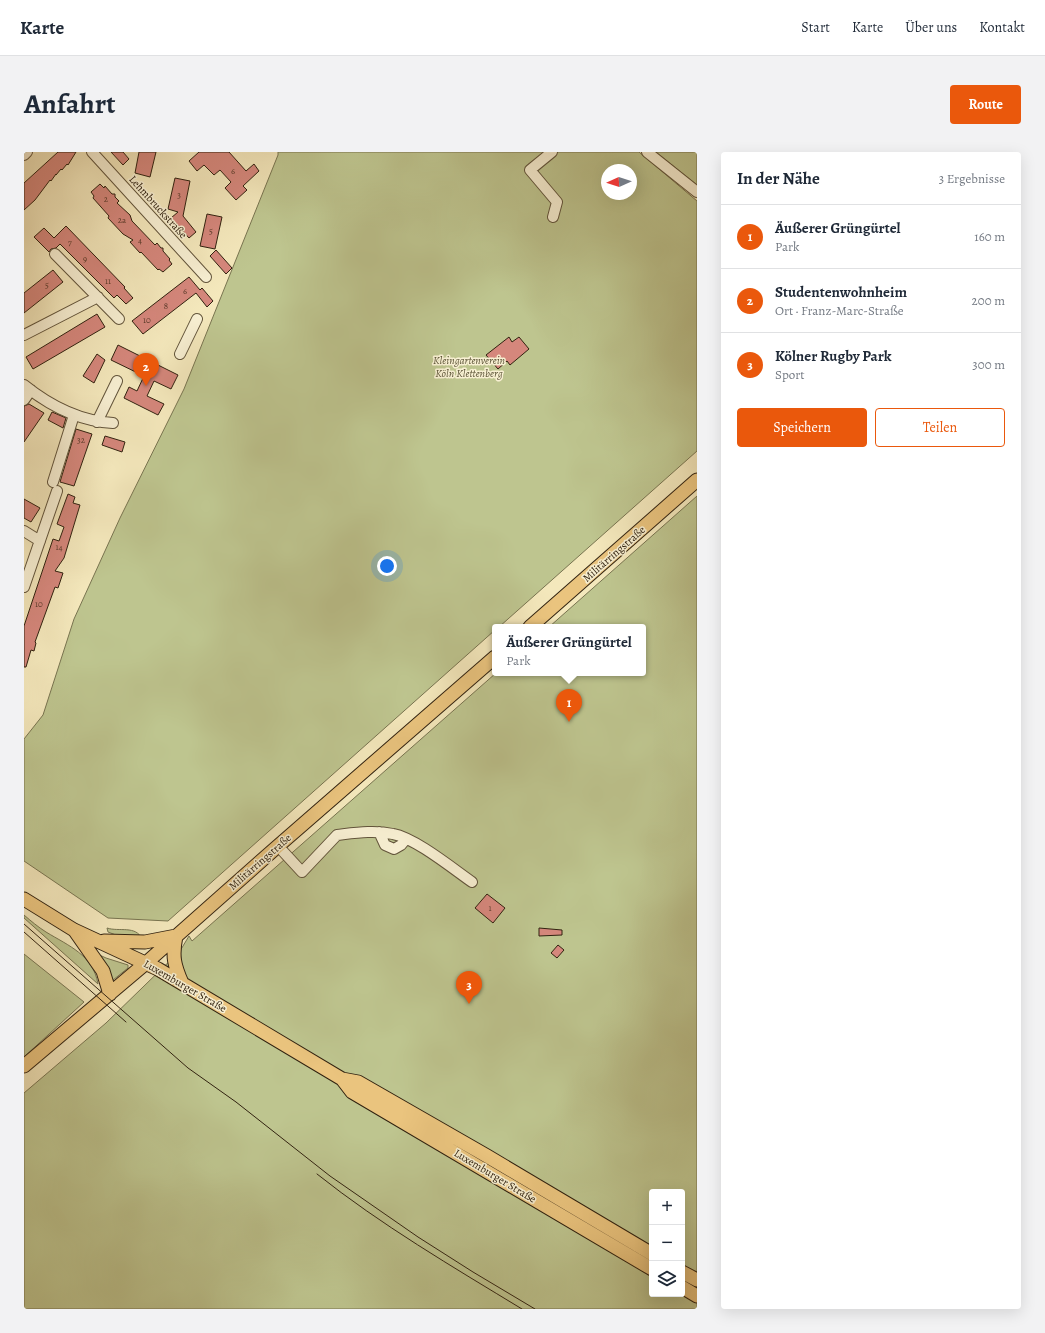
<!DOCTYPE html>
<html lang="de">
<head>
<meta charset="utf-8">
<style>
  :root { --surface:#fff; --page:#f2f2f3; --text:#1f2937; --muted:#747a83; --line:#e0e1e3; --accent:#ea580c }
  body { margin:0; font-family:Alegreya,serif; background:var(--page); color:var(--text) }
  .controls { position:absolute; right:12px; bottom:12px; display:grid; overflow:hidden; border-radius:4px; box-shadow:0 4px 16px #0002 }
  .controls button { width:36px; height:36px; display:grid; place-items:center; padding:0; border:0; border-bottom:1px solid var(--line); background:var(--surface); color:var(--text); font:20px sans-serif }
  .compass { position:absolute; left:577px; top:12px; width:36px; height:36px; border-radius:50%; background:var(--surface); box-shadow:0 4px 16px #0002; rotate:267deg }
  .you { position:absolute; left:363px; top:414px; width:14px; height:14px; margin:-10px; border:3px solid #fff; border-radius:50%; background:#1a73e8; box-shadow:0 0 0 6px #1a73e833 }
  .badge { display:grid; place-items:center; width:26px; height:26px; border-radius:50%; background:var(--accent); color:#fff; font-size:13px; font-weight:700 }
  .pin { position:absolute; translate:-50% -33px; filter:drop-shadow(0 1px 2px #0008) }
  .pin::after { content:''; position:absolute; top:21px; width:14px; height:12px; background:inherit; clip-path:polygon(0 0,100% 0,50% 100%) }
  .popup { position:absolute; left:468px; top:472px; width:154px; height:52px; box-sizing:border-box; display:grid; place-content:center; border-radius:4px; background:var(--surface); filter:drop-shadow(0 1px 3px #0005); font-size:13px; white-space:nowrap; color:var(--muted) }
  .popup b { font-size:15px; color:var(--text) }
  .popup::after { content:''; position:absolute; left:50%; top:100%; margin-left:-8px; border:8px solid transparent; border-top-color:var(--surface) }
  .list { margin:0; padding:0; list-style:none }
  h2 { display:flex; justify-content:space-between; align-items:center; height:52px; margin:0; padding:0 16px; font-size:17px }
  h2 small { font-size:13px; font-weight:400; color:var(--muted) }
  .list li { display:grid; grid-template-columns:26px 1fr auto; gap:12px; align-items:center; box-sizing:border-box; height:64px; padding:0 16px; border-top:1px solid var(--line) }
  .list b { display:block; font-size:15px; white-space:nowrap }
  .list p { margin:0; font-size:13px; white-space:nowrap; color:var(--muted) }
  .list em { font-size:13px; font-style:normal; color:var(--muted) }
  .actions { display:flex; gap:8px; padding:12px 16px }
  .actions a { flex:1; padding:9px 0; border:1px solid var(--accent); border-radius:4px; text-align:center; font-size:14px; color:var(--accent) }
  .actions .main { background:var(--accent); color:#fff }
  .icon { flex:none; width:22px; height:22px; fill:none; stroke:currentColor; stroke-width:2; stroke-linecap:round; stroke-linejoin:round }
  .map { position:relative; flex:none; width:673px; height:1157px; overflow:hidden; border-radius:4px }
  header { display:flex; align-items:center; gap:24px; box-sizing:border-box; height:56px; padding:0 20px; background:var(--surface); border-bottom:1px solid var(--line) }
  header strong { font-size:19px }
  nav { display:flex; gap:22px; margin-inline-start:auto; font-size:14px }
  .intro { display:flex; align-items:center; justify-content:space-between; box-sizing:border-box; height:96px; padding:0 24px }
  h1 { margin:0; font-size:28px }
  .button { padding:10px 18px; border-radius:4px; background:var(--accent); color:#fff; font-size:14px; font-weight:700 }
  main { display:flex; gap:24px; padding:0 24px }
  aside { flex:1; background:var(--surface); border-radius:4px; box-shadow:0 4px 16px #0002 }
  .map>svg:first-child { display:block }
  .green { fill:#bec58f; stroke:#787450; fill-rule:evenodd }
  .building { fill:#d5877c; stroke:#312210 }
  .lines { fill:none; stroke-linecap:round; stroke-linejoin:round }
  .minor-casing { stroke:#62543b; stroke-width:12 }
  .major-casing { stroke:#312210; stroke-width:15 }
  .minor { stroke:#f8f0d3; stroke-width:10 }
  .major { stroke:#eac47e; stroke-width:13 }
  .tram { stroke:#312210; stroke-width:1 }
  .labels { text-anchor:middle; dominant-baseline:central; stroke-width:3; stroke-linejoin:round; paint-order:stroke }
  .number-label { font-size:9px; fill:#5a3b2b }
  .street-label { font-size:11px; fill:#312210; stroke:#f8f0d3 }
  .park-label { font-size:11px; font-style:italic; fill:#5b5336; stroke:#f8f0d3 }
</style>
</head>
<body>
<header>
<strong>Karte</strong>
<nav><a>Start</a><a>Karte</a><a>Über uns</a><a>Kontakt</a></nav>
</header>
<div class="intro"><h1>Anfahrt</h1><a class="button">Route</a></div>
<main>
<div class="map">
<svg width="673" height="1157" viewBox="0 0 673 1157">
  <rect width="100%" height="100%" fill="#f4e8bc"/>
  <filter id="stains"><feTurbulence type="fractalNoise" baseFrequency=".005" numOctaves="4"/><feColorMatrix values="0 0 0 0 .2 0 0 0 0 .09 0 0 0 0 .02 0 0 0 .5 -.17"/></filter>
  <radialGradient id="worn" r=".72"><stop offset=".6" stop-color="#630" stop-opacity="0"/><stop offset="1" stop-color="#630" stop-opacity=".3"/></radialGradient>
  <path class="green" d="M254 0H615L673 49V299L475 475H471V478L144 769 84 766 0 709V587L19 563 50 467 96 366 160 237 254 3ZM583 18H607V42H583Z
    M632 0H673V33Z
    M673 344V1157H0V941L82 871 156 799 165 784 168 789 472 521H619V475H525ZM628 1040H658V1142H628Z
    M0 763C7 769 14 775 22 780 45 794 69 803 74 832L0 766Z
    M83 776C95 780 112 773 118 787L92 783 84 780Z
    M67 799 82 806 104 813V816L89 828 81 815Z
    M0 802 60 850 0 905Z"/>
  <path class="building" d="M34 0H52L44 13 43 12 38 18 37 17 32 23V22L27 29 26 28 11 48 0 58V31Z
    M87 0H99L105 7 99 13Z
    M115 0H132L126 25 111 21Z
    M175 0H205L222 19 230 12 235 19 219 34 223 38 212 48 201 36 207 30 196 18 190 23 180 13 173 19 165 9Z
    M151 26 166 29 159 64 172 80 165 86 147 66 154 60 144 57Z
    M76 32 80 36 81 34 88 42H91V45L95 49 93 51 106 63 108 69 131 93 133 91 137 96H139V99L146 107 145 108 148 112 139 120 135 117 134 118 117 100 116 101 106 90 109 88 99 82 84 66 85 64 69 46 70 44 67 40Z
    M183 62 198 65 191 97 176 94Z
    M42 74 101 135 100 136 109 146 102 152 93 143 90 146 36 92 32 96 27 97 25 100 10 85 20 76 30 86Z
    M192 98 208 116 202 122 186 104Z
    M29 118 39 130 0 161V141Z
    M165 125 176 138 178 136 189 149 183 155 172 141 119 182 108 169Z
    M73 162 81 175 9 217 2 205Z
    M485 185 488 190 495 185 505 197 486 213 483 209 474 217 462 203Z
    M94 193 154 223 147 237 130 229 123 244 140 252 134 263 100 246 105 235 113 239 120 224 87 208Z
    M73 202 81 208 70 231 59 224Z
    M5 252 20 261 0 290V254Z
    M28 260 42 266 39 276 24 268Z
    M52 277 68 282 50 334 36 330Z
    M81 284 101 290 98 300 78 293Z
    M44 342 51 345 49 351 56 353 40 406 31 419 39 421 34 436 31 435 11 490 12 491 10 499 7 498 2 515H0V474L29 387 35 389 40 375 33 372Z
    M0 347 16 356 7 370 0 366Z
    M463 742 481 756 469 771 451 756Z
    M515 776 538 778V783L515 784Z
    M534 793 540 798 533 806 527 801Z"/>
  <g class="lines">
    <defs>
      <path id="minor" d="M68 0 182 125
        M528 0 506 18 533 50 529 65
        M623 0 673 40
        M0 3 3 0
        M31 102 95 167
        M0 183 74 145
        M156 202 173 167
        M0 233C26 254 55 269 89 271
        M0 248 7 238
        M73 270 93 229
        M29 330 50 263
        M0 379 16 389
        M0 435 33 339
        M355 680 361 693 370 697 377 693 382 687
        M254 694 278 720 313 683C331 681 350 678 369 682 391 686 428 716 448 730"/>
      <path id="major" d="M506 475 673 328
        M0 747 50 778 134 817 318 927 334 930 463 1004 628 1102
        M51 779 79 819 86 842
        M152 784C148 804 150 813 158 831
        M80 789 121 790 152 784
        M0 914 122 811 254 694 471 505
        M318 927 328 940 628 1117
        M658 1120 673 1128
        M658 1135 673 1144"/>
    </defs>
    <use href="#minor" class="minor-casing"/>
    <use href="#major" class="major-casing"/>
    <use href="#minor" class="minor"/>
    <use href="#major" class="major"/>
    <path class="tram" d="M0 772 164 916 212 950 306 1024 394 1085 449 1120 511 1157
      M0 780 102 870
      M293 1022C357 1073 429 1115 498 1157"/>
  </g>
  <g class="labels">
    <g class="number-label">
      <text x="209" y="19">6</text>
      <text x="155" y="43">3</text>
      <text x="82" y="47">2</text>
      <text x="98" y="68">2a</text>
      <text x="187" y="79">5</text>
      <text x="116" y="88">4</text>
      <text x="46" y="90">7</text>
      <text x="61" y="107">9</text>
      <text x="84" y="129">11</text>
      <text x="23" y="133">5</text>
      <text x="161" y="139">6</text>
      <text x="142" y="154">8</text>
      <text x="123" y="168">10</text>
      <text x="57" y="288">32</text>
      <text x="35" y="395">14</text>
      <text x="15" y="452">10</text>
      <text x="466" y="756">1</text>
    </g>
    <g class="street-label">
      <text transform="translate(134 55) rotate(48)">Lehmbruckstraße</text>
      <text transform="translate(590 402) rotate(-41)">Militärringstraße</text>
      <text transform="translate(236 710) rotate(-41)">Militärringstraße</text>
      <text transform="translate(161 834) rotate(30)">Luxemburger Straße</text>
      <text transform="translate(471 1024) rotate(31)">Luxemburger Straße</text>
    </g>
    <g class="park-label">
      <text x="445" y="208">Kleingartenverein<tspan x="445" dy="13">Köln Klettenberg</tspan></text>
    </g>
  </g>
  <rect width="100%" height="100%" filter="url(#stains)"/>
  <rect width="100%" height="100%" fill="url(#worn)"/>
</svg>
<div class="controls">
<button>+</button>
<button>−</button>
<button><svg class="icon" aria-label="layers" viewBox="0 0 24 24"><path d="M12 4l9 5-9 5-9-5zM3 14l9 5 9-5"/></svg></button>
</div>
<svg class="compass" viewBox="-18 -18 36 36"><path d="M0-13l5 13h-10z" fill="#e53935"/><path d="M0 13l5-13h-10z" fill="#747a83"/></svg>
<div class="you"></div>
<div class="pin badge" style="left:545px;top:570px">1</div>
<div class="popup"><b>Äußerer Grüngürtel</b>Park</div>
<div class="pin badge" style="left:122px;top:234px">2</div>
<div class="pin badge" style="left:445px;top:852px">3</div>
</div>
<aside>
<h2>In der Nähe<small>3 Ergebnisse</small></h2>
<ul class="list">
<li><span class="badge">1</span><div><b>Äußerer Grüngürtel</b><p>Park</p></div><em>160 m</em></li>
<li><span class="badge">2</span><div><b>Studentenwohnheim</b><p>Ort · Franz-Marc-Straße</p></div><em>200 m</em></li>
<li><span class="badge">3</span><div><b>Kölner Rugby Park</b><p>Sport</p></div><em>300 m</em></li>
</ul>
<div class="actions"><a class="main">Speichern</a><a>Teilen</a></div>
</aside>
</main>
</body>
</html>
